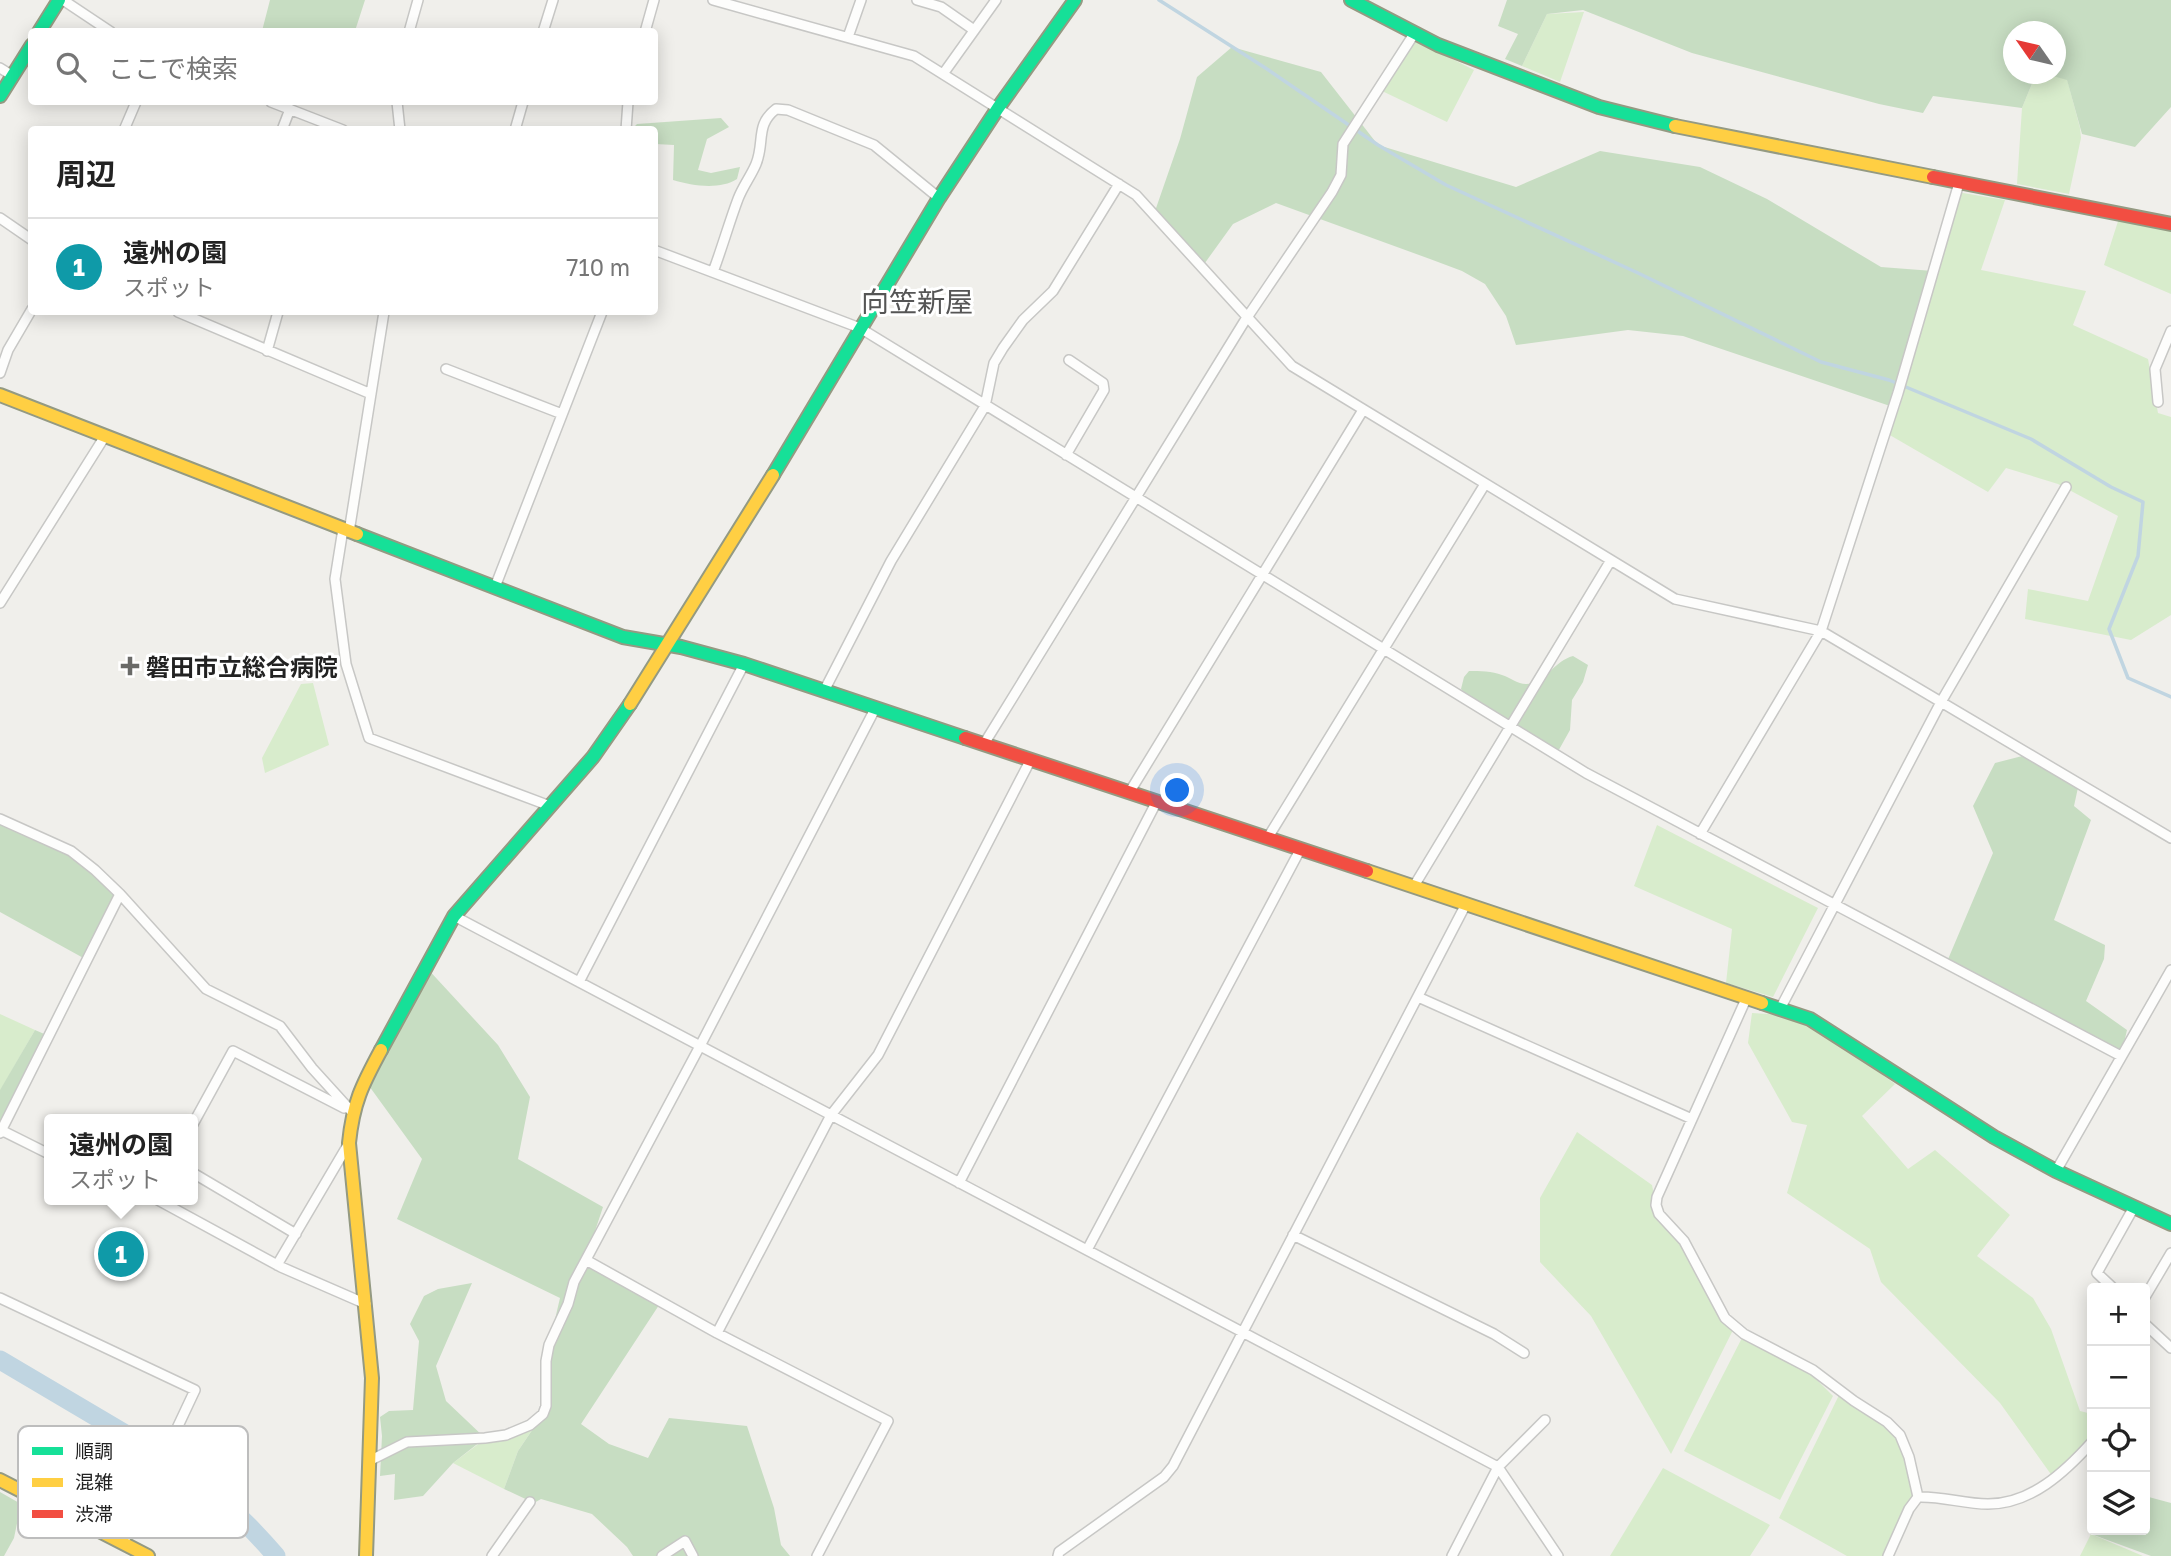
<!DOCTYPE html>
<html lang="ja">
<head>
<meta charset="utf-8">
<style>
  :root { --surface:#fff; --page:#f6f6f6; --text:#222; --muted:#767676; --line:#e0e0e0; --accent:#db2777 }
  body { margin:0; font-family:"Golos Text","Noto Sans JP",sans-serif; background:var(--page); color:var(--text) }
  .controls { position:absolute; right:21px; bottom:21px; display:grid; overflow:hidden; border-radius:7px; box-shadow:0 4px 18px #0003 }
  .controls button { width:63px; height:63px; display:grid; place-items:center; padding:0; border:0; border-bottom:2px solid var(--line); background:var(--surface); color:var(--text); font:35px sans-serif }
  .compass { position:absolute; left:2003px; top:21px; width:63px; height:63px; border-radius:50%; background:var(--surface); box-shadow:0 4px 18px #0003; rotate:304deg }
  .you { position:absolute; left:1178px; top:791px; width:24px; height:24px; margin:-18px; border:5px solid #fff; border-radius:50%; background:#1a73e8; box-shadow:0 0 0 10px #1a73e833 }
  .badge { display:grid; place-items:center; width:46px; height:46px; border-radius:50%; background:var(--accent); color:#fff; font-size:23px; font-weight:700 }
  .pin { position:absolute; translate:-50% -50%; border:4px solid #fff; box-shadow:0 2px 7px #0006 }
  .popup { position:absolute; left:44px; top:1114px; width:154px; height:91px; box-sizing:border-box; display:grid; place-content:center; border-radius:7px; background:var(--surface); filter:drop-shadow(0 2px 5px #0005); font-size:23px; white-space:nowrap; color:var(--muted) }
  .popup b { font-size:26px; color:var(--text) }
  .popup::after { content:''; position:absolute; left:50%; top:100%; margin-left:-14px; border:14px solid transparent; border-top-color:var(--surface) }
  .list { margin:0; padding:0; list-style:none }
  h2 { display:flex; justify-content:space-between; align-items:center; height:91px; margin:0; padding:0 28px; font-size:30px }
  h2 small { font-size:23px; font-weight:400; color:var(--muted) }
  .list li { display:grid; grid-template-columns:46px 1fr auto; gap:21px; align-items:center; box-sizing:border-box; height:98px; padding:0 28px; border-top:2px solid var(--line) }
  .list b { display:block; font-size:26px; white-space:nowrap }
  .list p { margin:0; font-size:23px; white-space:nowrap; color:var(--muted) }
  .list em { font-size:23px; font-style:normal; color:var(--muted) }
  .icon { flex:none; width:38px; height:38px; fill:none; stroke:currentColor; stroke-width:2; stroke-linecap:round; stroke-linejoin:round }
  .map { position:relative; flex:none; width:2171px; height:1556px; overflow:hidden }
  .search { position:absolute; background:var(--surface); box-shadow:0 4px 18px #0003; left:28px; top:28px; width:630px; height:77px; display:flex; align-items:center; gap:18px; box-sizing:border-box; padding:0 24px; border-radius:7px; color:var(--muted); font-size:26px }
  .panel { position:absolute; background:var(--surface); box-shadow:0 4px 18px #0003; left:28px; top:126px; width:630px; height:189px; border-radius:7px }
  .map>svg:first-child { display:block }
  .grass { fill:#d8eccc }
  .forest { fill:#c7ddc2 }
  .lines { fill:none; stroke-linecap:round; stroke-linejoin:round }
  .stream { stroke:#c0d5e1; stroke-width:3.5 }
  .river { stroke:#c0d5e1; stroke-width:19 }
  .street-casing { stroke:#c7c7c5; stroke-width:12 }
  .fast-casing { stroke:#949a82; stroke-width:16 }
  .slow-casing { stroke:#949a82; stroke-width:16 }
  .jam-casing { stroke:#949a82; stroke-width:16 }
  .street { stroke:#fdfdfc; stroke-width:9 }
  .fast { stroke:#16e098; stroke-width:12 }
  .slow { stroke:#ffcf43; stroke-width:12 }
  .jam { stroke:#f24e42; stroke-width:12 }
  .poi-dot { fill:#6a6a68; stroke:#fff; stroke-width:2.5 }
  .labels { text-anchor:middle; dominant-baseline:central; stroke-width:6; stroke-linejoin:round; paint-order:stroke }
  .poi-label { font-size:24px; font-weight:bold; fill:#222; stroke:#fff; text-anchor:start }
  .quarter-label { font-size:28px; fill:#555; stroke:#fff }
  .key { fill:#fff; stroke:#bdbdbd; stroke-width:2 }
  .key-label { font-size:19px; fill:#222 }
</style>
</head>
<body>
<div class="map">
<svg width="2171" height="1556" viewBox="0 0 2171 1556">
  <rect width="100%" height="100%" fill="#f0efeb"/>
  <path class="grass" d="M1584 12 1560 82 1522 66 1547 14Z
    M1411 38 1474 70 1447 122 1382 91Z
    M2036 74H2046L2067 79 2080 128 2081 138 2069 194 2017 184 2022 108Z
    M1957 192 2005 200 1981 270 2086 291 2073 325 2148 359 2158 413 2171 417V615L2131 640 2025 619 2028 589 2088 601 2118 516 2058 484 2006 468 1988 492 1888 434 1900 406Z
    M2120 215 2171 224V294L2104 265Z
    M313 683 329 745 265 773 262 758 301 684Z
    M1657 825 1818 908 1773 997 1726 983 1732 929 1634 886Z
    M1752 1013 1801 1016 1895 1084 1862 1116 1908 1169 1935 1150 2010 1215 1977 1256 2033 1298 2051 1329 2080 1411 2092 1414V1437L2055 1480 2000 1403 1881 1282 1870 1249 1787 1193 1807 1125 1792 1122 1748 1043Z
    M0 1014 35 1030 0 1091Z
    M1577 1132 1652 1185 1656 1205 1735 1326 1671 1454 1591 1316 1540 1262V1198Z
    M1744 1334 1801 1364 1833 1396 1780 1500 1684 1451Z
    M1841 1391 1897 1425 1916 1480 1918 1497 1889 1556H1847L1779 1518Z
    M532 1430 518 1451 504 1489 453 1463 481 1442 502 1440Z
    M1663 1468 1770 1525 1750 1556H1610Z
    M2091 1534 2143 1556H2080Z"/>
  <path class="forest" d="M270 0H365L355 31H262Z
    M1507 0H2171V107L2135 147 2082 134 2067 80 2046 74H2056V32H2014V74H2036L2022 108 1933 96 1923 113 1879 104 1692 53 1583 10 1547 14 1522 66 1505 59 1518 34 1498 26Z
    M1232 47 1321 72 1378 145 1516 187 1600 151 1700 167 1767 199 1881 267 1933 271 1893 407 1683 336 1628 330 1516 345 1506 316 1485 284 1462 271 1430 259 1276 203 1233 224 1202 267 1154 214 1180 139 1197 77Z
    M721 118 729 127 707 139 698 170 711 173 740 167 737 179C720 190 693 186 673 180L674 145 655 144 654 130 632 129 637 124Z
    M1573 656 1588 665 1583 682 1572 700 1570 730 1556 755 1467 696 1461 689 1464 677 1469 671C1480 671 1492 671 1502 675 1514 679 1520 687 1533 683 1547 679 1555 661 1573 656Z
    M2030 754 2079 783 2074 806 2091 820 2054 920 2105 945 2104 959 2086 1001 2127 1030 2121 1056 1946 964 1993 853 1973 806 1995 763Z
    M0 823 71 851 120 894 87 960 0 912Z
    M425 966 498 1045 530 1097 518 1159 603 1207 584 1264 661 1302 581 1424 609 1444 648 1458 669 1418 747 1426 774 1508 781 1545 790 1556H633L627 1547 592 1514 541 1499 534 1503 504 1489 518 1451 543 1414 549 1345 560 1298 397 1219 422 1159 364 1079Z
    M35 1030 49 1036 0 1133V1090Z
    M472 1283 436 1366 446 1401 485 1438 453 1463 423 1496 394 1500 395 1474 380 1476 382 1436 380 1417 389 1411 413 1410 419 1341 410 1324 424 1296 438 1289Z
    M0 1492 21 1504 14 1538 4 1556H0Z
    M2145 1496 2171 1503V1556H2151L2091 1534 2092 1525V1530H2145Z"/>
  <g class="lines">
    <path class="stream" d="M1159 0 1267 69 1378 145 1446 185 1638 273 1821 362 1889 380 2031 439 2111 487 2143 502 2138 556 2109 629 2128 678 2171 697"/>
    <path class="river" d="M0 1360 176 1464C214 1491 246 1521 276 1556"/>
    <defs>
      <path id="street" d="M63 0 111 32
        M713 0 914 56 1136 195 1292 366 1675 599 1821 631 2171 838
        M917 0 941 7 974 30
        M409 32 418 0
        M543 32 553 0
        M645 32 654 0
        M848 37 861 0
        M0 68 13 76
        M943 74 996 0
        M271 102 343 130
        M397 102 400 130
        M124 130 136 102
        M282 130 290 109
        M515 130 523 102
        M626 130 628 102
        M0 218 32 240
        M654 250 860 328 1586 773 2121 1056
        M713 272C722 248 729 223 738 199 743 186 751 176 756 164 765 142 755 125 776 109L788 110 874 145 939 198
        M178 312 371 394
        M267 351 278 312
        M446 369 562 414
        M0 373 8 350 32 309
        M2158 402 2155 369 2171 331
        M1066 455 1104 390 1103 383 1069 360
        M343 529 335 579 346 664 369 738 550 806
        M349 532 384 312
        M495 587 602 312
        M0 603 105 436
        M824 691 891 561 985 406 994 363 1003 348 1023 320 1053 291 1119 184
        M984 744 1244 322 1332 192 1341 175 1343 144 1414 34
        M1129 793 1363 410
        M0 819 71 851 95 870 120 894 206 989 280 1026 312 1068 352 1112
        M1700 834 1821 631 1898 393 1959 183
        M1267 839 1485 484
        M1414 886 1611 560
        M454 916 1498 1467 1558 1556
        M579 982 744 664
        M1418 997 1692 1119
        M1746 999 1657 1197 1656 1205 1659 1214 1684 1241 1725 1318 1744 1334 1813 1370 1854 1401 1887 1422 1900 1435 1909 1457 1918 1497
        M1780 1009 1941 702 2066 487
        M193 1124 233 1051 344 1108
        M1 1130 49 1154
        M0 1133 120 894
        M2056 1171 2171 970
        M193 1173 296 1234
        M959 1183 1157 801
        M158 1200 281 1267 366 1304
        M1293 1235 1494 1334 1524 1353
        M1087 1250 1300 850
        M586 1260 717 1333 888 1421 817 1556
        M277 1265 349 1143
        M2113 1288 2097 1273 2134 1207
        M2145 1297 2171 1253
        M0 1298 195 1390 123 1543
        M2145 1324 2171 1348
        M717 1333 831 1115 878 1055 1031 759
        M369 1461 407 1442 485 1438 506 1435 530 1425 543 1414 546 1406V1361L549 1345 568 1304 574 1282 700 1046 875 709
        M492 1556 530 1502
        M662 1556 685 1541 693 1556
        M1058 1556 1059 1552 1164 1477 1173 1466 1466 904
        M1452 1556 1498 1467 1545 1420
        M1888 1556 1909 1509 1918 1497C1942 1496 1964 1504 1988 1504 2031 1504 2065 1472 2092 1442"/>
      <path id="fast" d="M1351 0 1438 45 1599 107 1675 126
        M39 32 59 0
        M0 96 32 45
        M773 475 939 198 998 108 1075 0
        M357 534 623 637 681 647 744 664 965 738
        M1762 1003 1810 1019 1994 1137 2056 1171 2171 1224
        M381 1050 454 916 593 757 630 704"/>
      <path id="slow" d="M1675 126 1933 177
        M0 395 357 534
        M630 704 773 475
        M1367 871 1762 1003
        M0 1480 148 1556
        M366 1556 372 1378 349 1143C353 1103 362 1085 381 1050"/>
      <path id="jam" d="M1933 177 2171 224
        M965 738 1367 871"/>
    </defs>
    <use href="#street" class="street-casing"/>
    <use href="#fast" class="fast-casing"/>
    <use href="#slow" class="slow-casing"/>
    <use href="#jam" class="jam-casing"/>
    <use href="#street" class="street"/>
    <use href="#fast" class="fast"/>
    <use href="#slow" class="slow"/>
    <use href="#jam" class="jam"/>
  </g>
  <path class="poi-dot" d="M126.5 655.5h7v7h7v7h-7v7h-7v-7h-7v-7h7z"/>
  <g class="labels">
    <g class="poi-label">
      <text x="146" y="666">磐田市立総合病院</text>
    </g>
    <g class="quarter-label">
      <text x="917" y="301">向笠新屋</text>
    </g>
  </g>
  <rect x="18" y="1426" width="230" height="112" rx="10" class="key"/>
  <rect x="32" y="1447" width="31" height="8" fill="#16e098"/>
  <rect x="32" y="1478" width="31" height="9" fill="#ffcf43"/>
  <rect x="32" y="1510" width="31" height="8" fill="#f24e42"/>
  <g class="key-label">
    <text x="75" y="1458">順調</text>
    <text x="75" y="1489">混雑</text>
    <text x="75" y="1521">渋滞</text>
  </g>
</svg>
<div class="controls">
<button>+</button>
<button>−</button>
<button><svg class="icon" aria-label="locate" viewBox="0 0 24 24"><circle cx="12" cy="12" r="6"/><path d="M12 2v4M12 18v4M2 12h4M18 12h4"/></svg></button>
<button><svg class="icon" aria-label="layers" viewBox="0 0 24 24"><path d="M12 4l9 5-9 5-9-5zM3 14l9 5 9-5"/></svg></button>
</div>
<svg class="compass" viewBox="-18 -18 36 36"><path d="M0-13l5 13h-10z" fill="#e53935"/><path d="M0 13l5-13h-10z" fill="#767676"/></svg>
<div class="you"></div>
<div class="pin badge" style="left:121px;top:1254px;background:#0f9aa8">1</div>
<div class="popup"><b>遠州の園</b>スポット</div>
<div class="search"><svg class="icon" aria-label="search" viewBox="0 0 24 24"><circle cx="10" cy="10" r="6"/><path d="M15 15l6 6"/></svg>ここで検索</div>
<section class="panel">
<h2>周辺<small></small></h2>
<ul class="list">
<li><span class="badge" style="background:#0f9aa8">1</span><div><b>遠州の園</b><p>スポット</p></div><em>710 m</em></li>
</ul>
</section>
</div>
</body>
</html>
